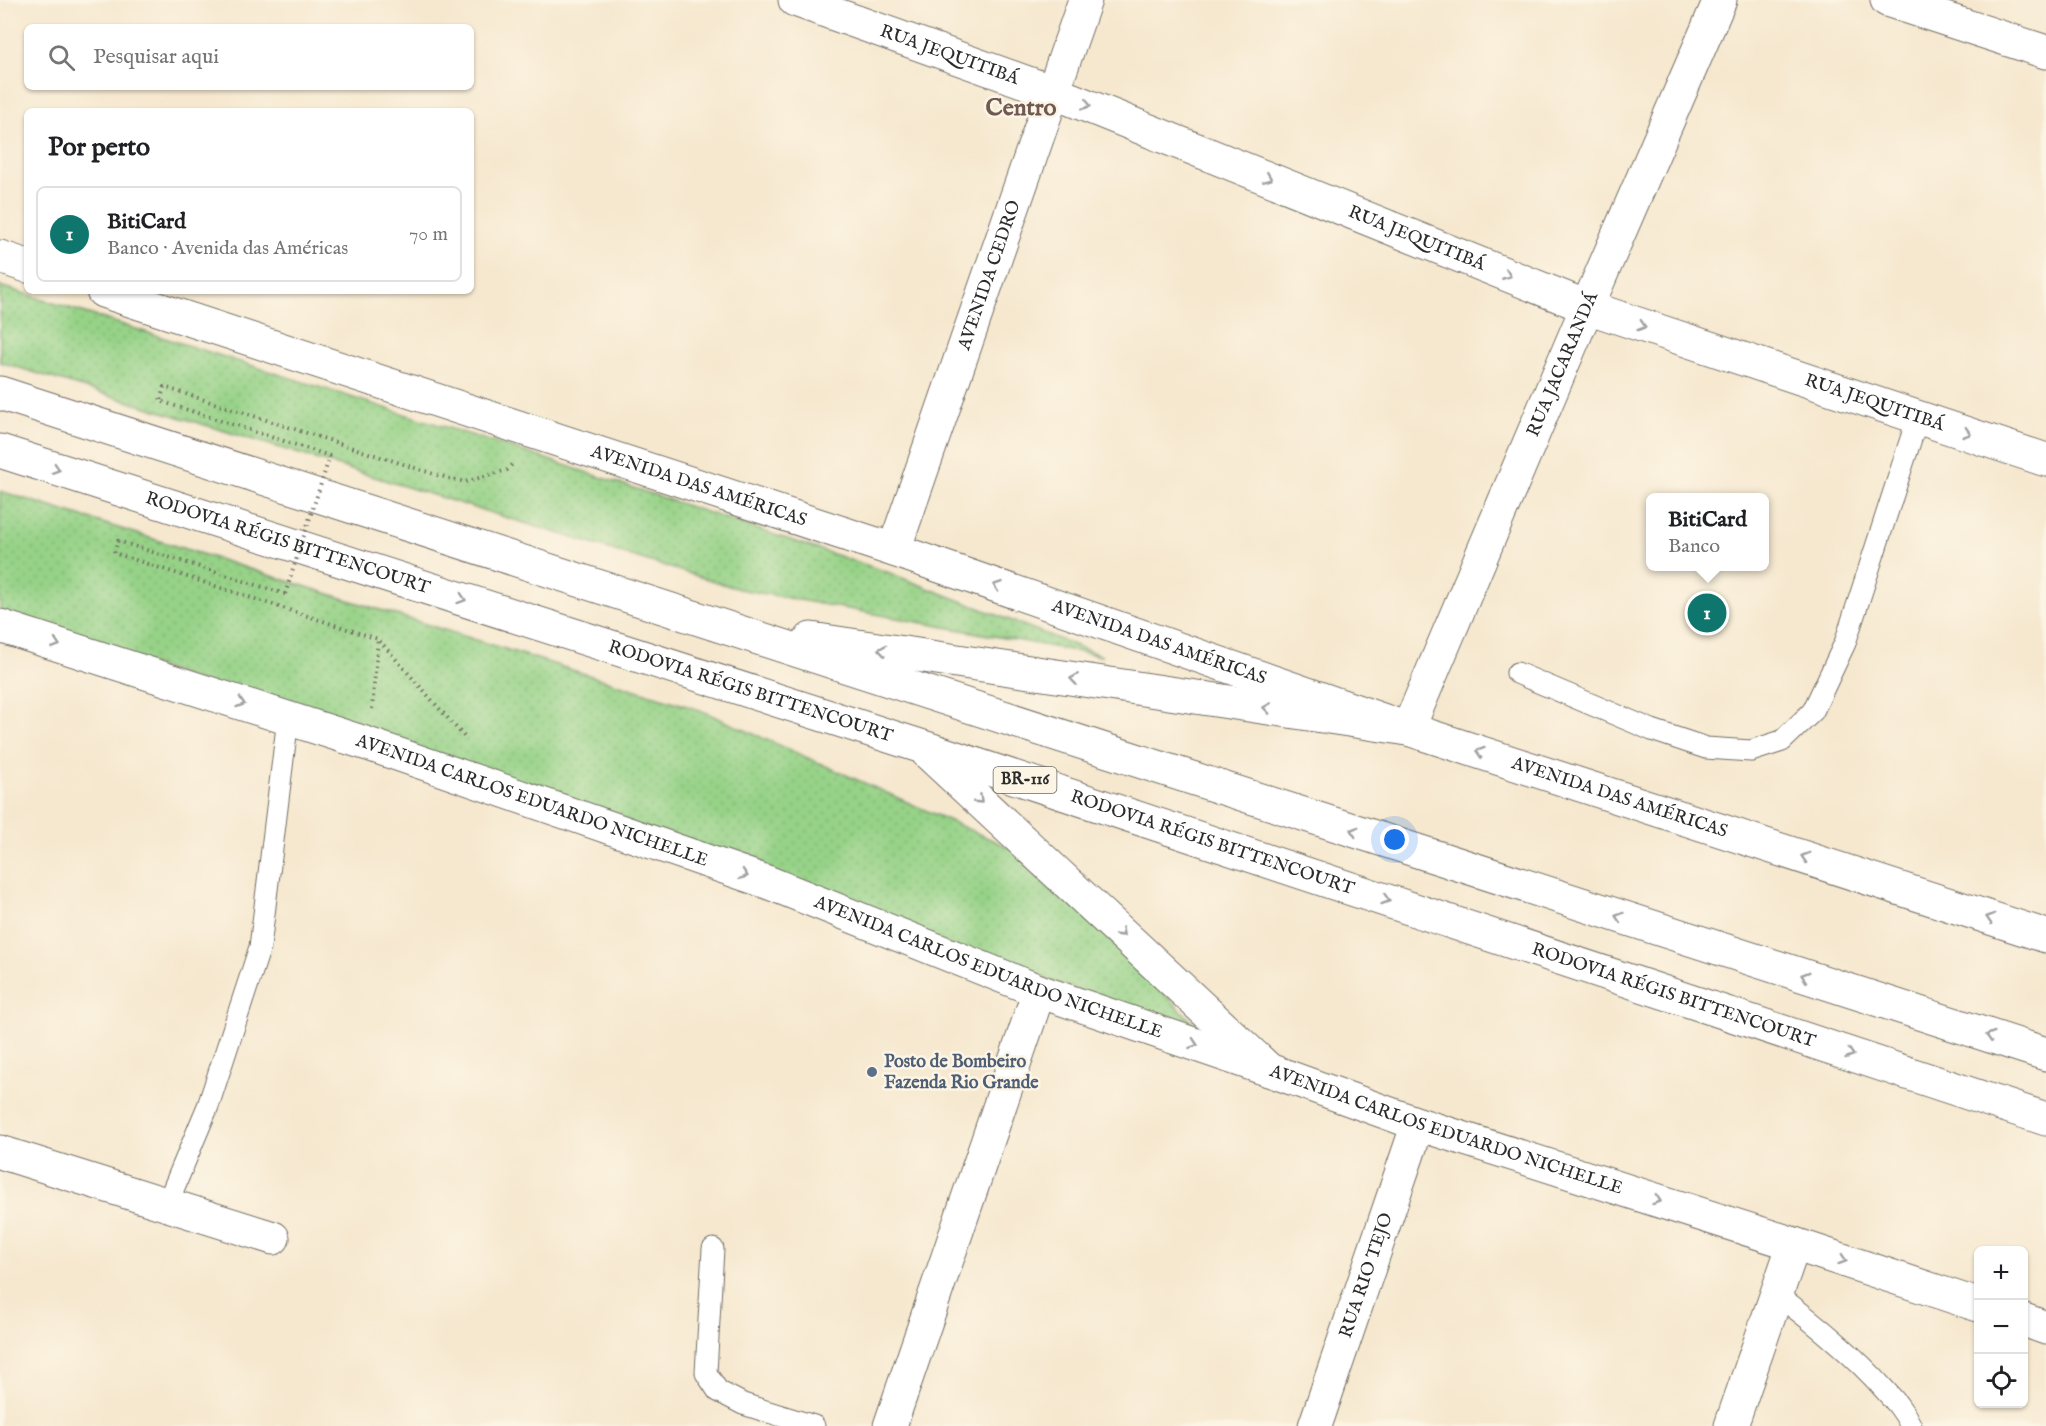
<!DOCTYPE html>
<html lang="pt">
<head>
<meta charset="utf-8">
<style>
  :root { --surface:#fff; --page:#f6f6f6; --text:#202124; --muted:#757577; --line:#e0e0e0; --accent:#0f766e }
  body { margin:0; font-family:"IM FELL English",serif; background:var(--page); color:var(--text) }
  .controls { position:absolute; right:18px; bottom:18px; display:grid; overflow:hidden; border-radius:9px; box-shadow:0 2px 4px #0004 }
  .controls button { width:54px; height:54px; display:grid; place-items:center; padding:0; border:0; border-bottom:2px solid var(--line); background:var(--surface); color:var(--text); font:30px sans-serif }
  .you { position:absolute; left:1395px; top:840px; width:21px; height:21px; margin:-15px; border:4px solid #fff; border-radius:50%; background:#1a73e8; box-shadow:0 0 0 9px #1a73e833 }
  .badge { display:grid; place-items:center; width:39px; height:39px; border-radius:50%; background:var(--accent); color:#fff; font-size:20px; font-weight:700 }
  .pin { position:absolute; translate:-50% -50%; border:3px solid #fff; box-shadow:0 2px 6px #0006 }
  .popup { position:absolute; left:1646px; top:493px; width:123px; height:78px; box-sizing:border-box; display:grid; place-content:center; border-radius:9px; background:var(--surface); filter:drop-shadow(0 2px 4px #0005); font-size:20px; white-space:nowrap; color:var(--muted) }
  .popup b { font-size:22px; color:var(--text) }
  .popup::after { content:''; position:absolute; left:50%; top:100%; margin-left:-12px; border:12px solid transparent; border-top-color:var(--surface) }
  .list { margin:0; padding:0; list-style:none }
  h2 { display:flex; justify-content:space-between; align-items:center; height:78px; margin:0; padding:0 24px; font-size:26px }
  h2 small { font-size:20px; font-weight:400; color:var(--muted) }
  .list li { display:grid; grid-template-columns:39px 1fr auto; gap:18px; align-items:center; box-sizing:border-box; height:96px; margin:0 12px 12px; padding:0 12px; border:2px solid var(--line); border-radius:9px }
  .list b { display:block; font-size:22px; white-space:nowrap }
  .list p { margin:0; font-size:20px; white-space:nowrap; color:var(--muted) }
  .list em { font-size:20px; font-style:normal; color:var(--muted) }
  .icon { flex:none; width:33px; height:33px; fill:none; stroke:currentColor; stroke-width:2; stroke-linecap:round; stroke-linejoin:round }
  .map { position:relative; flex:none; width:2046px; height:1426px; overflow:hidden }
  .search { position:absolute; background:var(--surface); box-shadow:0 2px 4px #0004; left:24px; top:24px; width:450px; height:66px; display:flex; align-items:center; gap:15px; box-sizing:border-box; padding:0 21px; border-radius:9px; color:var(--muted); font-size:22px }
  .panel { position:absolute; background:var(--surface); box-shadow:0 2px 4px #0004; left:24px; top:108px; width:450px; height:186px; border-radius:9px }
  .map>svg:first-child { display:block }
  .grass { fill:url(#grass-dots); stroke:#607e59; stroke-width:1.5 }
  .lines { fill:none; stroke-linecap:round; stroke-linejoin:round }
  .lane-casing { stroke:#726d64; stroke-width:23 }
  .street-casing { stroke:#726d64; stroke-width:35 }
  .secondary-casing { stroke:#726d64; stroke-width:35 }
  .highway-casing { stroke:#726d64; stroke-width:35 }
  .path { stroke:#726d64; stroke-width:4; stroke-dasharray:1.5 4.5; stroke-linecap:butt }
  .lane { stroke:#fff; stroke-width:21 }
  .street { stroke:#fff; stroke-width:33 }
  .secondary { stroke:#fff; stroke-width:33 }
  .highway { stroke:#fff; stroke-width:33 }
  .path-bridge { stroke:#726d64; stroke-width:4; stroke-dasharray:1.5 4.5; stroke-linecap:butt }
  .oneway { stroke:#a0a0a0 }
  .service-dot { fill:#5c6f8a; stroke:#fcf5e5; stroke-width:2 }
  .labels { text-anchor:middle; dominant-baseline:central; stroke-width:5; stroke-linejoin:round; paint-order:stroke }
  .shield { fill:#fcf5e5; stroke:#6a6863; stroke-width:1.5 }
  .shield-label { font-size:16px; font-weight:bold; fill:#2b2b2b }
  .street-label { font-size:18px; fill:#2b2b2b; stroke:#fcf5e5 }
  .service-label { font-size:18px; font-weight:bold; fill:#4e5e75; stroke:#fcf5e5; text-anchor:start }
  .district-label { font-size:24px; font-weight:bold; fill:#6f5951; stroke:#fcf5e5 }
</style>
</head>
<body>
<div class="map">
<svg width="2046" height="1426" viewBox="0 0 2046 1426">
  <defs>
    <pattern id="grass-dots" width="8" height="8" patternUnits="userSpaceOnUse" patternTransform="scale(1.5)"><rect width="8" height="8" fill="#96d287"/><path d="M2 2h.1M6 6h.1" fill="none" stroke="#81b475" stroke-width="1.8" stroke-linecap="round"/></pattern>
  </defs>
  <rect width="100%" height="100%" fill="#fcf5e5"/>
  <filter id="ink" filterUnits="userSpaceOnUse"><feTurbulence type="fractalNoise" baseFrequency=".0167" numOctaves="2"/><feDisplacementMap in="SourceGraphic" scale="12" xChannelSelector="R" yChannelSelector="G"/><feConvolveMatrix kernelMatrix="1 2 1 2 8 2 1 2 1" color-interpolation-filters="sRGB"/></filter>
  <filter id="wash" filterUnits="userSpaceOnUse"><feTurbulence type="fractalNoise" baseFrequency=".008" numOctaves="4" result="noise"/><feDisplacementMap in="SourceGraphic" scale="24" xChannelSelector="R" yChannelSelector="G"/><feGaussianBlur stdDeviation="1.35" result="paint"/><feColorMatrix in="noise" values="0 0 0 0 0 0 0 0 0 0 0 0 0 0 0 0 0 1.4 0 .05"/><feComposite in="paint" operator="in"/></filter>
  <g filter="url(#wash)">
    <rect width="100%" height="100%" fill="#f6e8cf"/>
    <path class="grass" d="M0 286 528 453 887 572 1102 656 739 589 0 362Z
      M0 491 700 710 1024 854 1207 1036 0 611Z"/>
  </g>
  <g filter="url(#ink)">
    <g class="lines">
      <defs>
        <path id="lane" d="M1517 673 1652 730 1706 748 1751 751 1782 741 1813 711 1845 643 1918 417
          M167 1204 208 1106 260 947 288 718
          M713 1249 706 1373 718 1391 743 1404 814 1426
          M1776 1294C1815 1323 1852 1353 1884 1389 1895 1401 1904 1411 1911 1426"/>
        <g id="street">
          <path d="M1887 0 2046 52"/>
          <path id="s1" d="M1587 307 2046 460"/>
          <path id="s2" d="M894 550 1085 0"/>
          <path d="M0 1152 273 1238"/>
          <path d="M890 1426 1039 991"/>
          <path id="s3" d="M1315 1426 1418 1124"/>
          <path d="M1731 1426 1794 1244"/>
        </g>
        <g id="secondary">
          <path id="s4" d="M795 0 1053 92 1587 307"/>
          <path d="M0 257 27 266"/>
          <path id="s5" d="M103 291 894 550 1408 729 2046 936"/>
          <path id="s6" d="M0 626 368 744 767 882 1039 991 1269 1070 1418 1124 1794 1244 1978 1305"/>
          <path id="s7" d="M1408 729 1587 307 1720 0"/>
          <path d="M2024 1320 2046 1328"/>
        </g>
        <g id="highway">
          <path d="M0 393 2046 1054"/>
          <path id="s8" d="M0 451 920 746 2046 1119"/>
          <path d="M811 639 1408 729"/>
          <path d="M928 753 1269 1070"/>
        </g>
      </defs>
      <use href="#lane" class="lane-casing"/>
      <use href="#street" class="street-casing"/>
      <use href="#secondary" class="secondary-casing"/>
      <use href="#highway" class="highway-casing"/>
      <path class="path" d="M330 456 160 401 164 387 437 475 465 482 507 470 514 462
        M285 594 118 541 114 553 378 639 467 740
        M372 709 378 639"/>
      <use href="#lane" class="lane"/>
      <use href="#street" class="street"/>
      <use href="#secondary" class="secondary"/>
      <use href="#highway" class="highway"/>
      <path class="path-bridge" d="M285 594 330 456"/>
    </g>
    <defs><path id="oneway-chevron" d="M-2-3.5L2.5 0L-2 3.5" fill="none" stroke-width="1.6" stroke-linecap="round" stroke-linejoin="round" transform="scale(1.5)"/></defs>
    <g class="oneway">
      <use href="#oneway-chevron" transform="translate(1087 105) rotate(22)"/>
      <use href="#oneway-chevron" transform="translate(1268 178) rotate(22)"/>
      <use href="#oneway-chevron" transform="translate(1507 275) rotate(22)"/>
      <use href="#oneway-chevron" transform="translate(1642 326) rotate(18)"/>
      <use href="#oneway-chevron" transform="translate(1967 433) rotate(18)"/>
      <use href="#oneway-chevron" transform="translate(56 469) rotate(18)"/>
      <use href="#oneway-chevron" transform="translate(997 586) rotate(-161)"/>
      <use href="#oneway-chevron" transform="translate(462 599) rotate(18)"/>
      <use href="#oneway-chevron" transform="translate(56 644) rotate(18)"/>
      <use href="#oneway-chevron" transform="translate(882 650) rotate(-172)"/>
      <use href="#oneway-chevron" transform="translate(1074 679) rotate(-172)"/>
      <use href="#oneway-chevron" transform="translate(241 703) rotate(18)"/>
      <use href="#oneway-chevron" transform="translate(1267 708) rotate(-172)"/>
      <use href="#oneway-chevron" transform="translate(1480 752) rotate(-162)"/>
      <use href="#oneway-chevron" transform="translate(979 800) rotate(43)"/>
      <use href="#oneway-chevron" transform="translate(1354 831) rotate(-162)"/>
      <use href="#oneway-chevron" transform="translate(1805 857) rotate(-162)"/>
      <use href="#oneway-chevron" transform="translate(744 875) rotate(19)"/>
      <use href="#oneway-chevron" transform="translate(1386 900) rotate(18)"/>
      <use href="#oneway-chevron" transform="translate(1619 917) rotate(-162)"/>
      <use href="#oneway-chevron" transform="translate(1990 918) rotate(-162)"/>
      <use href="#oneway-chevron" transform="translate(1121 933) rotate(43)"/>
      <use href="#oneway-chevron" transform="translate(1805 976) rotate(-162)"/>
      <use href="#oneway-chevron" transform="translate(1990 1036) rotate(-162)"/>
      <use href="#oneway-chevron" transform="translate(1194 1044) rotate(19)"/>
      <use href="#oneway-chevron" transform="translate(1850 1054) rotate(18)"/>
      <use href="#oneway-chevron" transform="translate(1657 1200) rotate(18)"/>
      <use href="#oneway-chevron" transform="translate(1843 1260) rotate(18)"/>
    </g>
  </g>
  <circle class="service-dot" cx="872" cy="1072" r="6"/>
  <g class="labels">
    <rect class="shield" x="993.5" y="767" width="63" height="26" rx="4.5"/>
    <g class="shield-label">
      <text x="1025" y="780">BR-116</text>
    </g>
    <g class="street-label">
      <text stroke="none"><textPath href="#s4" startOffset="164">RUA JEQUITIBÁ</textPath></text>
      <text stroke="none"><textPath href="#s4" startOffset="666">RUA JEQUITIBÁ</textPath></text>
      <text stroke="none"><textPath href="#s2" startOffset="291">AVENIDA CEDRO</textPath></text>
      <text stroke="none"><textPath href="#s7" startOffset="396">RUA JACARANDÁ</textPath></text>
      <text stroke="none"><textPath href="#s1" startOffset="303">RUA JEQUITIBÁ</textPath></text>
      <text stroke="none"><textPath href="#s5" startOffset="627">AVENIDA DAS AMÉRICAS</textPath></text>
      <text stroke="none"><textPath href="#s8" startOffset="302">RODOVIA RÉGIS BITTENCOURT</textPath></text>
      <text stroke="none"><textPath href="#s5" startOffset="1113">AVENIDA DAS AMÉRICAS</textPath></text>
      <text stroke="none"><textPath href="#s8" startOffset="788">RODOVIA RÉGIS BITTENCOURT</textPath></text>
      <text stroke="none"><textPath href="#s5" startOffset="1599">AVENIDA DAS AMÉRICAS</textPath></text>
      <text stroke="none"><textPath href="#s6" startOffset="560">AVENIDA CARLOS EDUARDO NICHELLE</textPath></text>
      <text stroke="none"><textPath href="#s8" startOffset="1274">RODOVIA RÉGIS BITTENCOURT</textPath></text>
      <text stroke="none"><textPath href="#s6" startOffset="1046">AVENIDA CARLOS EDUARDO NICHELLE</textPath></text>
      <text stroke="none"><textPath href="#s8" startOffset="1760">RODOVIA RÉGIS BITTENCOURT</textPath></text>
      <text stroke="none"><textPath href="#s6" startOffset="1532">AVENIDA CARLOS EDUARDO NICHELLE</textPath></text>
      <text stroke="none"><textPath href="#s3" startOffset="159">RUA RIO TEJO</textPath></text>
    </g>
    <g class="service-label">
      <text x="884" y="1062">Posto de Bombeiro<tspan x="884" dy="21">Fazenda Rio Grande</tspan></text>
    </g>
    <g class="district-label">
      <text x="1021" y="108">Centro</text>
    </g>
  </g>
</svg>
<div class="controls">
<button>+</button>
<button>−</button>
<button><svg class="icon" aria-label="locate" viewBox="0 0 24 24"><circle cx="12" cy="12" r="6"/><path d="M12 2v4M12 18v4M2 12h4M18 12h4"/></svg></button>
</div>
<div class="you"></div>
<div class="pin badge" style="left:1707px;top:613px">1</div>
<div class="popup"><b>BitiCard</b>Banco</div>
<div class="search"><svg class="icon" aria-label="search" viewBox="0 0 24 24"><circle cx="10" cy="10" r="6"/><path d="M15 15l6 6"/></svg>Pesquisar aqui</div>
<section class="panel">
<h2>Por perto<small></small></h2>
<ul class="list">
<li><span class="badge">1</span><div><b>BitiCard</b><p>Banco · Avenida das Américas</p></div><em>70 m</em></li>
</ul>
</section>
</div>
</body>
</html>
